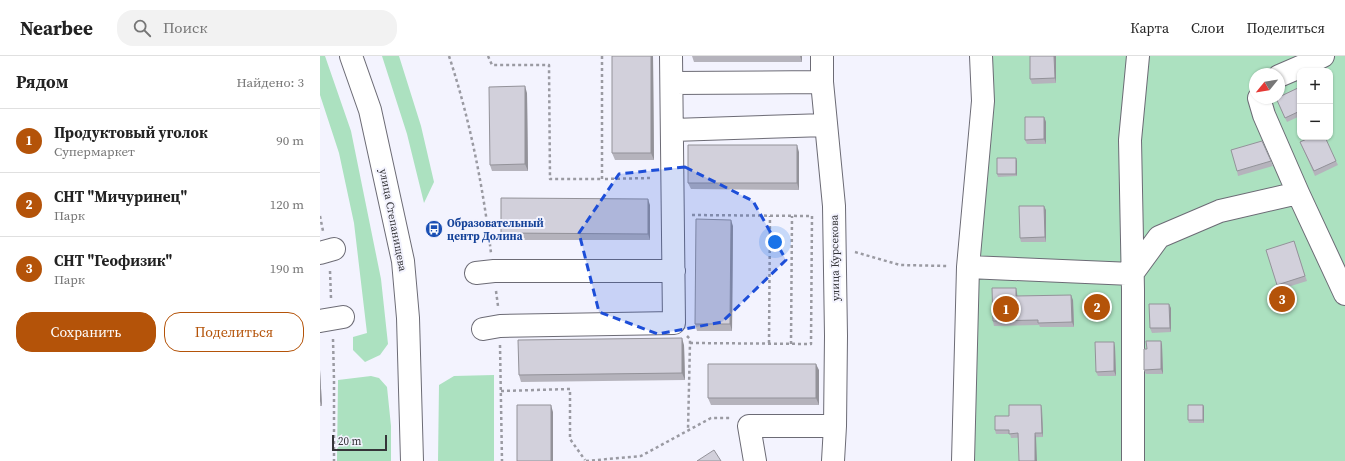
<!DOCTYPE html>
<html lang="ru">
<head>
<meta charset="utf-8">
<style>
  :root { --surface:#fff; --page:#f2f2f2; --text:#222; --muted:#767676; --line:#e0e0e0; --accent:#b45309 }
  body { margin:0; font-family:"Source Serif 4",serif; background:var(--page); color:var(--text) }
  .controls { position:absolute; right:12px; top:12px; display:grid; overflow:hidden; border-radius:8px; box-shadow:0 1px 3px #0004 }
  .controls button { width:36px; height:36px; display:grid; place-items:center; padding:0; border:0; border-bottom:1px solid var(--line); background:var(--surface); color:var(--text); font:20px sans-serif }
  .compass { position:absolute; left:929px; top:12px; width:36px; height:36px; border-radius:50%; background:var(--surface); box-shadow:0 1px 3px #0004; rotate:240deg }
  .scale { position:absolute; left:12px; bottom:10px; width:55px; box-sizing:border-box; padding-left:4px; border:2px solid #353539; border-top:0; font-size:11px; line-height:14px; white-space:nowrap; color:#353539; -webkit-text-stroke:3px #f3f3fe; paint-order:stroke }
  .you { position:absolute; left:455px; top:186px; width:14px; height:14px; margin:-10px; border:3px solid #fff; border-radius:50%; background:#1a73e8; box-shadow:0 0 0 6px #1a73e833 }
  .badge { display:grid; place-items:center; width:26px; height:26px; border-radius:50%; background:var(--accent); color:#fff; font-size:13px; font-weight:700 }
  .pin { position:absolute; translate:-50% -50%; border:2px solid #fff; box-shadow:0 1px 4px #0006 }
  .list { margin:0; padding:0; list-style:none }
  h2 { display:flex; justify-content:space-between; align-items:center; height:52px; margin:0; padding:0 16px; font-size:17px }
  h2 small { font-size:13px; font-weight:400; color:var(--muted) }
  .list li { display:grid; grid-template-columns:26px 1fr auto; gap:12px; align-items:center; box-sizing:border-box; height:64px; padding:0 16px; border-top:1px solid var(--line) }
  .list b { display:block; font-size:15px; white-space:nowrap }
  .list p { margin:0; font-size:13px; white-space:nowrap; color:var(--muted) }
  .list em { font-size:13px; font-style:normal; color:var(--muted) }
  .actions { display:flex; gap:8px; padding:12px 16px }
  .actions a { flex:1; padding:9px 0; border:1px solid var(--accent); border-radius:16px; text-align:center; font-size:14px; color:var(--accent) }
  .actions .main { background:var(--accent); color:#fff }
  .icon { flex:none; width:22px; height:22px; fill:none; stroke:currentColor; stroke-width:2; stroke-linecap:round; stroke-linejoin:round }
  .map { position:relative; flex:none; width:1025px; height:405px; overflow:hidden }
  header { display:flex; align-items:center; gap:24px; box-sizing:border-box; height:56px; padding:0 20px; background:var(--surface); border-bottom:1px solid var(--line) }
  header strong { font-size:19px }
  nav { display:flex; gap:22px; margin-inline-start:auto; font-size:14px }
  .search { width:280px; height:36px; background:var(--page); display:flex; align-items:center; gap:10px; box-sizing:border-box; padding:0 14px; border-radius:16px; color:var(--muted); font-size:15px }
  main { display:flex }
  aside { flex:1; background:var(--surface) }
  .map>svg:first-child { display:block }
  .green { fill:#ace1c0; fill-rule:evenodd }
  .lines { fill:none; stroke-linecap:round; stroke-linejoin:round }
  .minor-casing { stroke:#6c6b75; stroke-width:24 }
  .path { stroke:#9a9aa2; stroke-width:2.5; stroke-dasharray:3 3; stroke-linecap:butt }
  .minor { stroke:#fff; stroke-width:22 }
  .wall { fill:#b5b3bc }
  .shaded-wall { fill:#939299 }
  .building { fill:#d2d0db; stroke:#939299 }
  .marked { fill:#1d4ed8; fill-opacity:0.2; stroke:#1d4ed8; stroke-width:3; stroke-dasharray:8 5; stroke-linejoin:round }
  .labels { text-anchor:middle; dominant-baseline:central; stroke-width:4; stroke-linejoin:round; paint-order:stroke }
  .street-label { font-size:11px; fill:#353539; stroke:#f3f3fe }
  .transit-label { font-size:11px; font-weight:bold; fill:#164399; stroke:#f3f3fe; text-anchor:start }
</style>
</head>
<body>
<header>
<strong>Nearbee</strong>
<div class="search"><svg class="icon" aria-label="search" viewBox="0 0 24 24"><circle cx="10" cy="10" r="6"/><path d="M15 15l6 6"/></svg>Поиск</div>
<nav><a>Карта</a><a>Слои</a><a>Поделиться</a></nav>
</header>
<main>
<aside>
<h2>Рядом<small>Найдено: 3</small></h2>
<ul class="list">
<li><span class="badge">1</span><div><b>Продуктовый уголок</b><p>Супермаркет</p></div><em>90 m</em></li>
<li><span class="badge">2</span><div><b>СНТ &quot;Мичуринец&quot;</b><p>Парк</p></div><em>120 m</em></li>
<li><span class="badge">3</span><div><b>СНТ &quot;Геофизик&quot;</b><p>Парк</p></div><em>190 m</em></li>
</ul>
<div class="actions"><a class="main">Сохранить</a><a>Поделиться</a></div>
</aside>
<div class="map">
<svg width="1025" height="405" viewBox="0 0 1025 405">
  <rect width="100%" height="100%" fill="#f3f3fe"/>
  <path class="green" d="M0 0H5L31 75 61 223 68 288 60 299 45 306 33 294V281L47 277 34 167 19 97 0 39Z
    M62 0H79L101 70 114 126 104 147 87 78Z
    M651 0H1025V405H650L655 98ZM980 15H1010V81H980ZM935 18H959V42H935Z
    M174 319V405H118L119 329 134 320Z
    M51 320 59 322 67 331 71 370V405H17L18 324Z"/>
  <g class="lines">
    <defs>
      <path id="minor" d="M31 0 50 54 83 205 88 262 92 405
        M502 0V26L514 150 516 280 515 370 513 405
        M959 20 987 8 1003 0
        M352 27 502 26
        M939 42 944 59 978 137 1025 238
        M353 74 506 69
        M0 197 14 193
        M648 211 812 218 839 181 900 155 978 137
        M156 217 174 215H354
        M0 265 23 261
        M163 273 180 270 354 267 351 0
        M435 405 429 370H515
        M643 405 648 211 663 45 661 0
        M813 405V234L810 84 818 0"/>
    </defs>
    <use href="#minor" class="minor-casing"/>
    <path class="path" d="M129 0C150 64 163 130 171 197
      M168 0 172 9H229L230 123H282
      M282 0V123L333 122
      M0 160 3 175
      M535 196 580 209 628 210
      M10 215 11 242
      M176 235 178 250
      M367 280 370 283V287L368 374
      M13 283 14 324V405
      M370 287 491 288 492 160 372 159
      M449 287 450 160
      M471 288 472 160
      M180 289 182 405
      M181 335 250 333V383L265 404
      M266 405 321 400 391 362H412"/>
    <use href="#minor" class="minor"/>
  </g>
  <path class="wall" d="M333 0 334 104H295L292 97Z
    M372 0H482V6H374Z
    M710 0H736V27L712 28 710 23Z
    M980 31V60L967 66 956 42Z
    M207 37 208 115H172L170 109Z
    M724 61 726 66V88H707L705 84Z
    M980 86 1016 105 1018 109 995 120Z
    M479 96V134L371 133 368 127Z
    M697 105V120L678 121 677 118Z
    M951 105 953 110 918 120 917 115Z
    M330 149V184H184L181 177Z
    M726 154V186H701L700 182Z
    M413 170 412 275H377L375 268Z
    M974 185 987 225 958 234 957 229Z
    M697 237V240L753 244 754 271H720L719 269 674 270 673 265Z
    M851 252V276L832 277 830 272Z
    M841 285 842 289 843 318H826L824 314 827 293Z
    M364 289 365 324 201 326 199 319Z
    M795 291 796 320H778L776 316Z
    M0 314 2 350H0Z
    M499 314V349H391L388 342Z
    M883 349 884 351V367H869L868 364Z
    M722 353 723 381 691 382 690 378H676L675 374 689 360Z"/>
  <path class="shaded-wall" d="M331 0H333L334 104 331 97Z
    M480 0H482V6Z
    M734 0H736V27L735 22Z
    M205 30 207 37 208 115 205 108Z
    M724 61 726 66V88L724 83Z
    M477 89 479 96V134L477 127Z
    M696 102 697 105V120L696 118Z
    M328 143 330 149V184L328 178Z
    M724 150 726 154V186L725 181Z
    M411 164 413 170 412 275 410 268Z
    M696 232 697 237 698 245 696 240Z
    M751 239 753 244 754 271 752 266Z
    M849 248 851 252V276L850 272Z
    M362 282 364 289 365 324 362 317Z
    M841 285 842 289 843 318 841 313Z
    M794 286 795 291 796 320 794 315Z
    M496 308 499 314V349L496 342Z
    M0 314 2 350 0 345Z
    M231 349 233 356V405H231Z
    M721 349 722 353 723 381 722 377Z
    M883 349 884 351V367L883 364Z
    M715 377 716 381 717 405H715Z"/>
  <path class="building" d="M292 0H331V97H292Z
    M710 0H734L735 22 710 23Z
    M205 30V108L170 109 169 31Z
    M980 31V55L965 62 956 42H959V41Z
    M705 61H724V83L705 84Z
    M991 81H1005L1016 105 994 115 980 86Z
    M942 85 951 105 917 115 911 94Z
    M368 89H477V127H368Z
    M677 102H696V118H677Z
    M181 142 328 143V178L181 177Z
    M699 150H724L725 181 700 182Z
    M376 163 411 164 410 268H375Z
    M974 185 985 220 957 229 946 194Z
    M672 232H696V240L751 239 752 266 718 267V264L673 265Z
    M829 248H849L850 272H830Z
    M362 282V317L199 319 198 284Z
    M826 285H841V313L824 314V293H827Z
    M775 286H794V315L776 316Z
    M388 308H496V342H388Z
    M197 349H231V405H197Z
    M689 349H721L722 377H715V405H699L698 377 689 378V374H675V360H689Z
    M868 349H883V364H868Z
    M394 394 401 405H377Z"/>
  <path class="marked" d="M365 111 433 145 466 204 402 266 338 278 279 256 259 177 299 118Z"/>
  <defs>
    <symbol id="bus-disc" viewBox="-11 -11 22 22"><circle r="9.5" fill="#1a4fb4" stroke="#f3f3fe"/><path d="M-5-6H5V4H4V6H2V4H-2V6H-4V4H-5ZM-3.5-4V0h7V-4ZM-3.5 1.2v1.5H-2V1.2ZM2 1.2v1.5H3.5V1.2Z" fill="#fff"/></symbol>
  </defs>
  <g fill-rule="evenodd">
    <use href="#bus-disc" x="104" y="163" width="20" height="20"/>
  </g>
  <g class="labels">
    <g class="street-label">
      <text transform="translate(73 164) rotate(79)">улица Степанищева</text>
      <text transform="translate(515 202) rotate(-91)">улица Курсекова</text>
    </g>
    <g class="transit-label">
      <text x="127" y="167">Образовательный<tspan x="127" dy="13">центр Долина</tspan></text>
    </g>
  </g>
</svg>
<div class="controls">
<button>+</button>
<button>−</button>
</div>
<svg class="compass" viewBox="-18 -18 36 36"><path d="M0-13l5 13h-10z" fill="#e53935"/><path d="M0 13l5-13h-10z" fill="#767676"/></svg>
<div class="scale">20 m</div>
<div class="you"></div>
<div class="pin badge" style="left:686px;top:253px">1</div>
<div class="pin badge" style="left:777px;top:251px">2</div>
<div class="pin badge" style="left:962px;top:243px">3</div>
</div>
</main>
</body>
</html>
